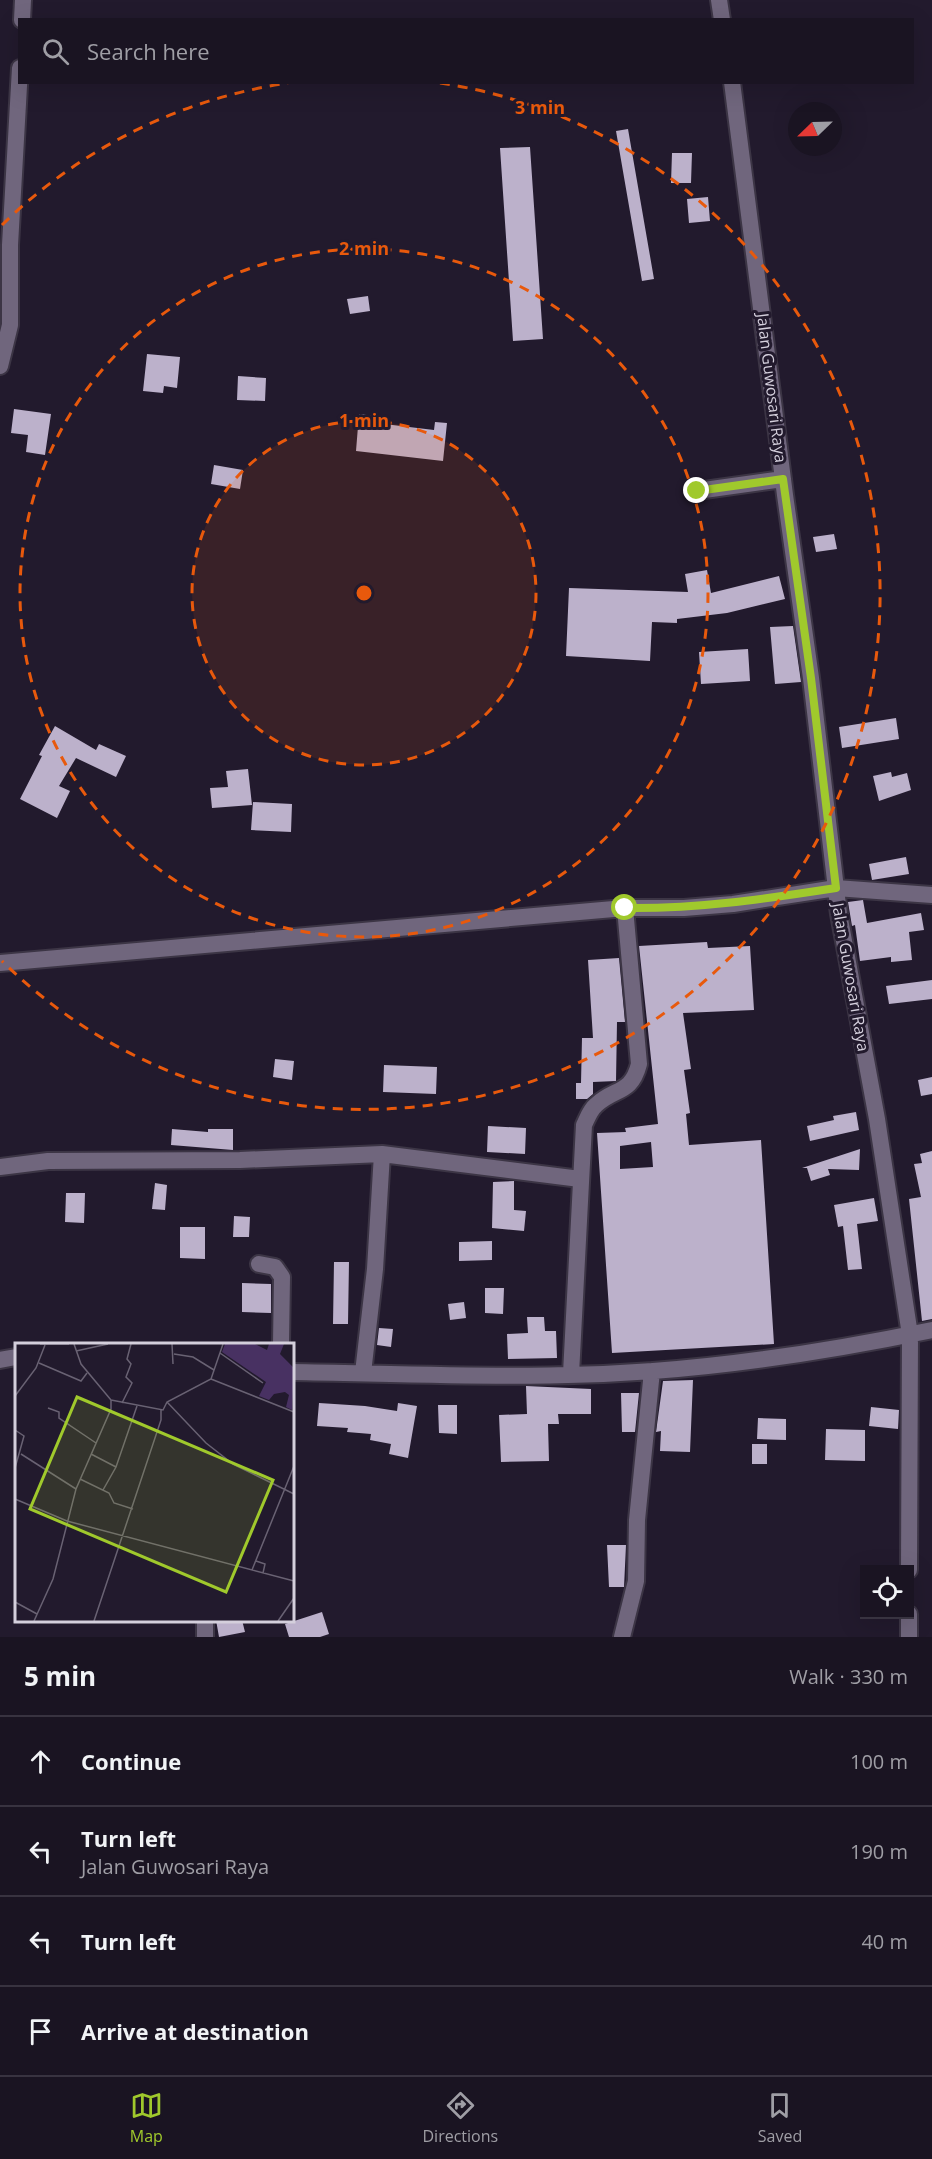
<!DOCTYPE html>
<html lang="en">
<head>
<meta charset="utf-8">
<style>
  :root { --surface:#1a1422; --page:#231d2a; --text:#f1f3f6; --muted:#9f9ea5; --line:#383340; --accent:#a0c92c }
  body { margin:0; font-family:"Open Sans",sans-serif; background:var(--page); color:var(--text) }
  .controls { position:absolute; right:18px; bottom:18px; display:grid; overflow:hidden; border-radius:0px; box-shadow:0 6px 24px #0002 }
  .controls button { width:54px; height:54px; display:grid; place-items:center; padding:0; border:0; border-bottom:2px solid var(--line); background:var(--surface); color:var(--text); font:30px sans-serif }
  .compass { position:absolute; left:788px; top:102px; width:54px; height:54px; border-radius:50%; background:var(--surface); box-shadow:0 6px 24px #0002; rotate:247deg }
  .stop { position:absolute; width:18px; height:18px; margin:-14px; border:4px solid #a0c92c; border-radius:50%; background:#fff }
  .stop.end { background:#a0c92c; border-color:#fff; box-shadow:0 2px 6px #0008 }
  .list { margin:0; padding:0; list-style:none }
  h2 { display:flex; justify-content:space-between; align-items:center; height:78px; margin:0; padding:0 24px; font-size:26px }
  h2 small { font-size:20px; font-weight:400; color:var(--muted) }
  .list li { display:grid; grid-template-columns:39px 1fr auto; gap:18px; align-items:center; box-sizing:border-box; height:90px; padding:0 24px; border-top:2px solid var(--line) }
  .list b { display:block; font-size:22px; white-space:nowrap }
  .list p { margin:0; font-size:20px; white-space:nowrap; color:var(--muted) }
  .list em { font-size:20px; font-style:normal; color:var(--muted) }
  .icon { flex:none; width:33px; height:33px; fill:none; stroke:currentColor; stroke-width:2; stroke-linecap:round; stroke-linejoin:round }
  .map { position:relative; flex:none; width:932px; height:1637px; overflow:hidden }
  .search { position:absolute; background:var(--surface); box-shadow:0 6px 24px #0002; left:18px; right:18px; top:18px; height:66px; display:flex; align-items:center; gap:15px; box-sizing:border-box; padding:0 21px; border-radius:0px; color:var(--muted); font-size:22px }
  .sheet { height:438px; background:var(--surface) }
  nav { display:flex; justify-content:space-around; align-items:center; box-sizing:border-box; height:84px; border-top:2px solid var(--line); background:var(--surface); font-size:16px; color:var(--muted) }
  nav a { display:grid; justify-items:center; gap:3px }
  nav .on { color:var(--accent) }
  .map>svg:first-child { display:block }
  .building { fill:#bcb1cb; fill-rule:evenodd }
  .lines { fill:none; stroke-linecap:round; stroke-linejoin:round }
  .minor-casing { stroke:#3c3545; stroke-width:20 }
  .minor { stroke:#70667d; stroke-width:16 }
  .route { stroke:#a0c92c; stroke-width:8 }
  .ring { fill:none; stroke:#e8590c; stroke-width:3; stroke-dasharray:10 8 }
  .labels { text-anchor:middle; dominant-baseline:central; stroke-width:6; stroke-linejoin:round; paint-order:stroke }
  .street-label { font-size:16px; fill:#d4cfdc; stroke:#221a2d }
  .inset-road { fill:none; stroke:#696273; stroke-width:1.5 }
  .view { fill:#a0c92c; fill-opacity:0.15; stroke:#a0c92c; stroke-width:3 }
  .inset-edge { fill:none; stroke:#d4cfdc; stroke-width:3 }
  .centre { fill:#e8590c; stroke:#221a2d; stroke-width:3 }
  .ring-label { font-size:18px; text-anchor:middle; font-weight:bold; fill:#e8590c; stroke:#221a2d; stroke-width:6; stroke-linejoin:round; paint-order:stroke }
</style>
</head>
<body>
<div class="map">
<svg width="932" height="1637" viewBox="0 0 932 1637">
  <rect width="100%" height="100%" fill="#221a2d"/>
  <path class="building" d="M628 129 654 279 642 281 616 131Z
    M530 147 543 339 513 341 500 148Z
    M672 153H692L691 183H671Z
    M708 197 710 221 689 223 687 199Z
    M368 296 370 311 350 314 347 299Z
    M147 354 180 357 177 388 164 386 163 393 143 391Z
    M238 376 266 378 265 401 237 400Z
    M14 409 51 414 45 455 26 452 28 435 11 433Z
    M359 414 377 416 376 423 434 430 435 422 447 423 443 461 356 451Z
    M214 465 243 470 240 489 211 484Z
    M834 534 837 549 816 552 813 537Z
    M707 570 711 593 779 576 785 599 727 613 677 619V623L652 622 650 661 566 656 569 588 688 592 685 574Z
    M793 626 801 682 775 684 770 627Z
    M748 649 750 681 701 684 699 652Z
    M896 718 899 739 842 748 839 727Z
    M55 726 96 750 99 744 126 756 116 777 76 758 59 786 70 791 57 818 20 799 42 756 39 755Z
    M248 769 252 805 212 808 210 788 228 787 226 771Z
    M891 772 892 777 907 773 911 790 879 801 873 776Z
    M253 802 292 804 291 832 251 830Z
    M906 857 909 874 872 880 869 864Z
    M863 900 867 923 921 913 924 930 909 932 912 960 891 962V957L860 961 855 925 852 926 848 902Z
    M707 942 708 948 750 946 754 1010 683 1013 691 1069 684 1070 690 1113 686 1114 689 1145 761 1140 774 1344 612 1353 597 1133 626 1132 625 1128 658 1124 639 946ZM651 1142 653 1167 620 1169V1146Z
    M619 958 625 1022H617L616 1081 593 1082V1094L587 1099H576V1083H581L582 1038H593L588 960Z
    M932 980V999L889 1004 886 986Z
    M275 1059 294 1061 292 1080 273 1077Z
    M384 1065 437 1067 436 1094 383 1092Z
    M932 1077V1094L921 1096 918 1080Z
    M856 1112 859 1130 810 1141 807 1126 834 1120 833 1116Z
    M488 1126 526 1128 525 1154 487 1152Z
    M172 1129 208 1132V1129H233V1150L171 1145Z
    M860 1149 859 1170 828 1169 830 1175 811 1181 807 1168H802Z
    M932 1151V1319L922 1321 909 1199 921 1197 914 1164 922 1163 920 1154Z
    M514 1181V1210L526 1211 524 1231 492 1228 493 1182Z
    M155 1183 167 1185 165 1210 152 1209Z
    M66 1193H85L84 1223 65 1222Z
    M874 1198 878 1221 857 1224 862 1269 848 1270 843 1226 838 1227 834 1205Z
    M234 1216 250 1217 249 1237H233Z
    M180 1227H205V1259L180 1258Z
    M492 1241V1260L459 1261V1242Z
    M334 1262H349L348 1324H333Z
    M242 1283 271 1284V1313L242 1312Z
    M485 1288H504L503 1314 485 1313Z
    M464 1302 466 1318 450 1320 448 1304Z
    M527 1317H544L545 1331H556L557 1358 508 1359 507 1334 528 1333Z
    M379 1328 393 1329 391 1347 377 1345Z
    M693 1380 690 1452 660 1451 661 1431 656 1432 663 1381Z
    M526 1386 591 1389V1414H558L559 1424H548L549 1461 501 1462 499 1415 527 1414Z
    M621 1393H639L635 1432H622Z
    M319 1403 365 1406 397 1411 398 1403 417 1406 408 1458 389 1454 391 1444 370 1440 371 1434 347 1432 348 1428 317 1426Z
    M438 1405H457V1434L439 1433Z
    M871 1407 899 1410 898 1429 869 1426Z
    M758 1418 786 1419V1440L757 1439Z
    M826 1429 865 1430V1461L825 1460Z
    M752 1444H767V1464H752Z
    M607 1545H626L624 1587H609Z
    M322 1612 329 1634 320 1637H289L285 1624Z
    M216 1620H242L245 1632 219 1637Z"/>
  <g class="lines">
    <defs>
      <path id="minor" d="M719 0 722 20
        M22 20 23 0
        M732 82 785 495 811 678 839 914 877 1119 910 1335 909 1570
        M0 366 10 325V245L20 68
        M697 491 783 479
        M0 963 625 908H684L733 904 836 888 932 895
        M0 1167 48 1161 240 1160 382 1154 580 1179
        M259 1264 275 1267 282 1277 281 1344
        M0 1360 16 1357
        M292 1372C412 1374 533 1380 653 1371 746 1364 840 1349 932 1330
        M363 1373 375 1269 382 1154
        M571 1374 584 1125C587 1119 590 1110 596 1105 615 1087 631 1095 639 1064L625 908
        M205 1637V1620
        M622 1637 636 1581 637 1520 652 1371
        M909 1637V1614"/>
    </defs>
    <use href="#minor" class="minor-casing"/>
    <use href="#minor" class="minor"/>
  </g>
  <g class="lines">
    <path class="route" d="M625 908C697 909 765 899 836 888L811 678 783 479 697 491"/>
  </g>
  <circle cx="364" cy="593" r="172" fill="#e8590c" fill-opacity=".12"/>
  <g class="ring">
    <circle cx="364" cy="593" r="172"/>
    <circle cx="364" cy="593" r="344"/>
    <path d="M2 225A516 516 0 0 1 288 83M440 83A516 516 0 1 1 2 961"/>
  </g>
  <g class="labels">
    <g class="street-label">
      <text transform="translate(772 388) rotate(83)">Jalan Guwosari Raya</text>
      <text transform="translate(851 977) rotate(80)">Jalan Guwosari Raya</text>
    </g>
  </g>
  <g transform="translate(15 1343)">
    <rect width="279" height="279" fill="#221a2d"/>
    <path d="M210 1H240L252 7 254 1H269L265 11 279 25 277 67 271 64 274 52 270 49 259 51 254 57 244 53 251 39 207 9Z" fill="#483162"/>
    <path class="inset-road" d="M25 1H54M157 1 158 21M61 8 93 1M205 10 248 40M159 11 178 14 199 27M24 20 66 38 72 30M196 36 279 69M0 53 21 25 30 2M96 57 148 67 152 59 196 36 208 1M152 59 191 100 218 121 279 151M107 60 117 40 111 34 116 21 112 16 116 1M33 65 44 69V75L81 100M0 87 9 93 0 125M6 111 61 146M76 111 101 124M65 136 94 150 99 160 118 166M88 147 101 124 122 63M0 156 52 178 279 238M241 218 250 221 248 230M237 227 279 123M0 259 22 271M19 278 38 236 61 146 96 66V57L66 21 59 1M79 278 146 77V67M263 278 279 255"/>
    <path class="view" d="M62 54 258 137 211 249 15 166Z"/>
    <rect width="279" height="279" class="inset-edge"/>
  </g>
  <circle cx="364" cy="593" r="9" class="centre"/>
  <g class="ring-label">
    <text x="540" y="114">3 min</text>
    <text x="364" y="255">2 min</text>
    <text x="364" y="427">1 min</text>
  </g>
</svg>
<div class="controls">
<button><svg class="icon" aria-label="locate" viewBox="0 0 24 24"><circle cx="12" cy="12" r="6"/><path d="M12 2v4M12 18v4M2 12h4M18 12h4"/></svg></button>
</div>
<svg class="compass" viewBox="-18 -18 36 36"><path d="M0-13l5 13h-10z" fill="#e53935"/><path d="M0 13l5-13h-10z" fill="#9f9ea5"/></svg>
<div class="stop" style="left:625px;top:908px"></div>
<div class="stop end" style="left:697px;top:491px"></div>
<div class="search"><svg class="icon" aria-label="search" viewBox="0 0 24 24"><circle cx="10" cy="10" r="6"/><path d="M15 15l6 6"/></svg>Search here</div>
</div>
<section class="sheet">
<h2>5 min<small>Walk · 330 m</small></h2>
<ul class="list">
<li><svg class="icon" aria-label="ahead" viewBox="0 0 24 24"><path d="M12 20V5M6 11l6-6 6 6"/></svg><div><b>Continue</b></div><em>100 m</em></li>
<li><svg class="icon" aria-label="left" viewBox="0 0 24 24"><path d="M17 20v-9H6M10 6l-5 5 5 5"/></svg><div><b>Turn left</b><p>Jalan Guwosari Raya</p></div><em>190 m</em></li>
<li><svg class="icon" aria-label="left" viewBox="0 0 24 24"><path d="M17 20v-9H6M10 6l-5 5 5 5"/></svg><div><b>Turn left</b></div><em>40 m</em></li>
<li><svg class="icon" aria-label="arrive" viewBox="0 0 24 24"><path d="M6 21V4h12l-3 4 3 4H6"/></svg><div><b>Arrive at destination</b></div></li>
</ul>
</section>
<nav>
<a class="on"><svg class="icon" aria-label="map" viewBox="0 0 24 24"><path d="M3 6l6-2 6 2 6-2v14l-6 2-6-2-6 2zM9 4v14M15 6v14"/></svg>Map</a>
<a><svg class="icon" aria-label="directions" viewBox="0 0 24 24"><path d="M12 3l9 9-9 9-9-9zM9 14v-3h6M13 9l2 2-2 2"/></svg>Directions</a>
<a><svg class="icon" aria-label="saved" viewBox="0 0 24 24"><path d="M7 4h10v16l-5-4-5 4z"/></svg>Saved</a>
</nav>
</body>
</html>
